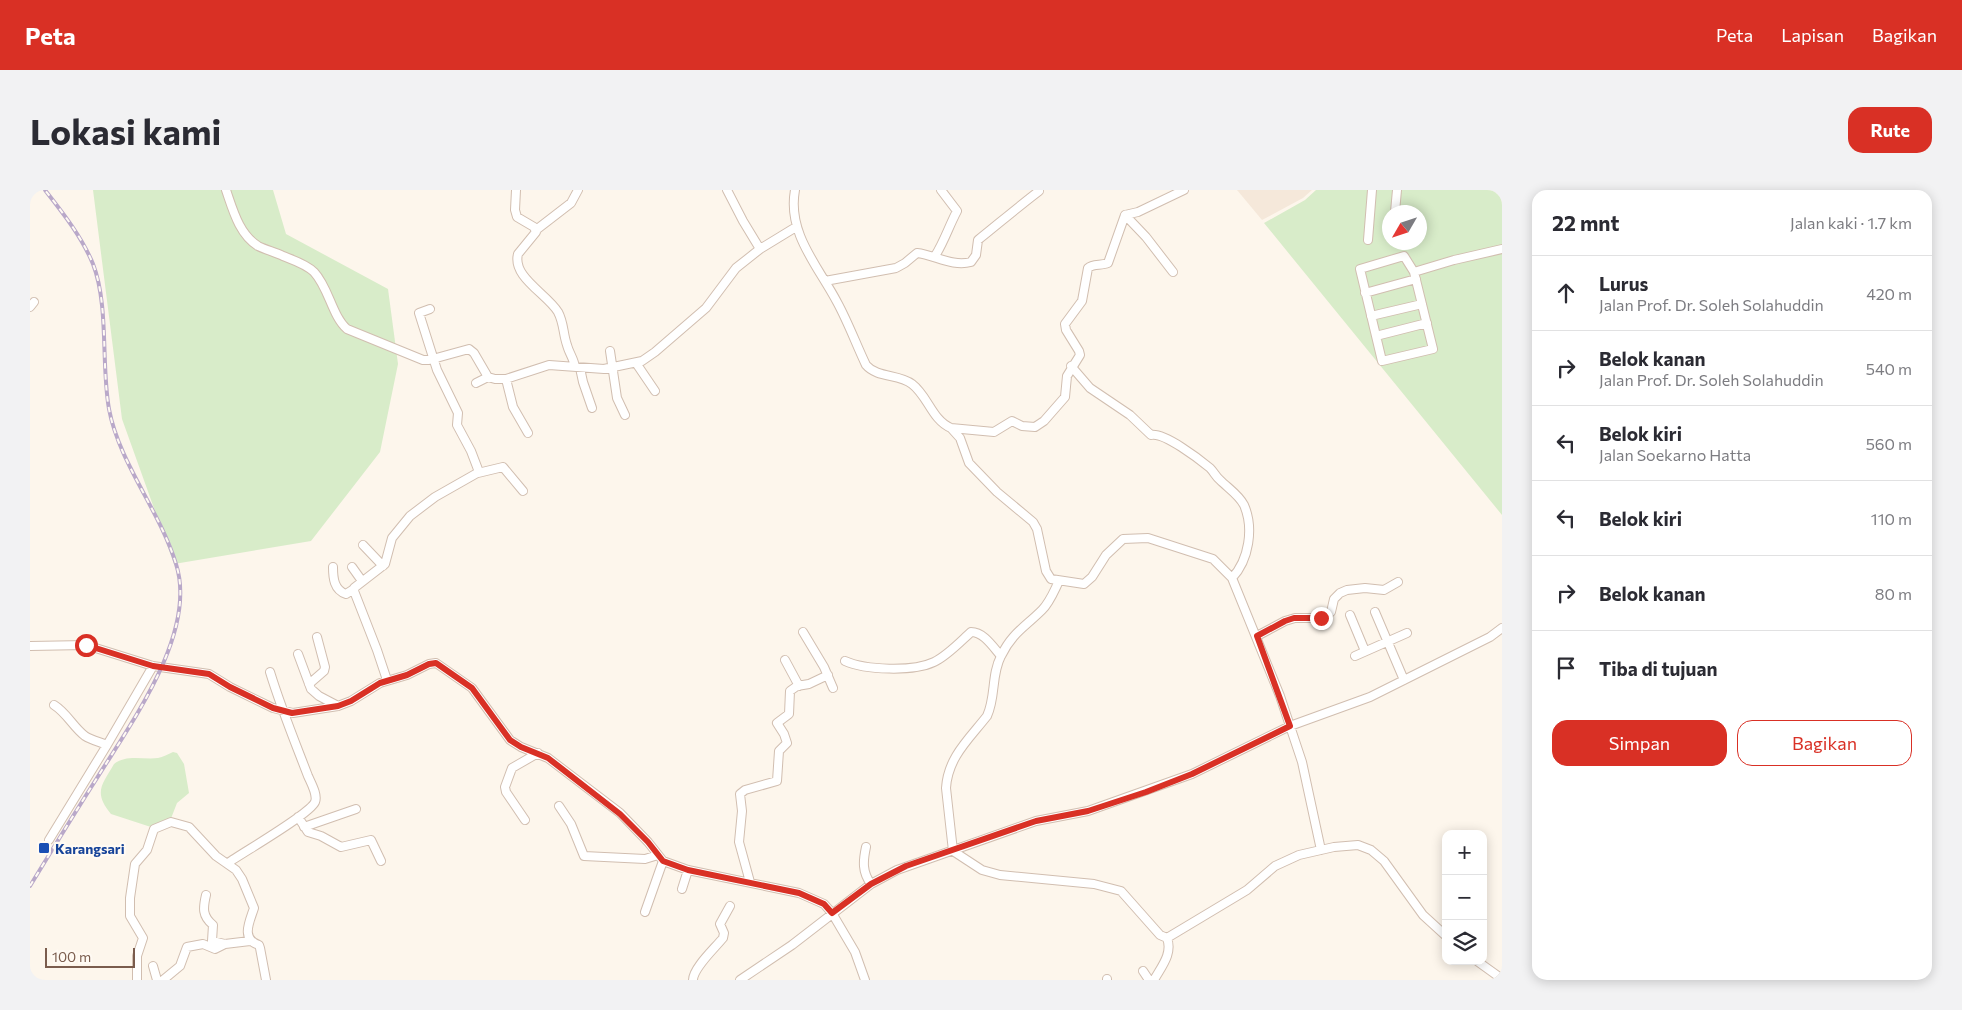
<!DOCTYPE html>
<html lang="id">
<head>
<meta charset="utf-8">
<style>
  :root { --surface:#fff; --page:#f2f2f3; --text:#2b2b33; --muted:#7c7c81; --line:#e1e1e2; --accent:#d93025 }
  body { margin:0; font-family:Commissioner,sans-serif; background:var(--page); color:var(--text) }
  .controls { position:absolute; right:15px; bottom:15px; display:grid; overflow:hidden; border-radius:10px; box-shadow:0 2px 12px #0003 }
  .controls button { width:45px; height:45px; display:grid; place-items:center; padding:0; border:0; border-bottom:1px solid var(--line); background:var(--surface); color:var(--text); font:25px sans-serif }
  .compass { position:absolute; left:1352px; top:15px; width:45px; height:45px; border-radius:50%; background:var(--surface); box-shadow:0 2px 12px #0003; rotate:231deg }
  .scale { position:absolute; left:15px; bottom:12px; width:90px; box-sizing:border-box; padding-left:5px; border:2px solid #7a5c4d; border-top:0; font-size:14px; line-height:18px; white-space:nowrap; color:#7a5c4d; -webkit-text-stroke:4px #fffaf3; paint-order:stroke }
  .stop { position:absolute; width:15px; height:15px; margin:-11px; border:4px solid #d93025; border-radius:50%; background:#fff }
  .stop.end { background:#d93025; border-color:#fff; box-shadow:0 1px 5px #0008 }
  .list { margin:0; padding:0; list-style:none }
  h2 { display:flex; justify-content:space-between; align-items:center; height:65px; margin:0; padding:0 20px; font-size:21px }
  h2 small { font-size:16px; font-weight:400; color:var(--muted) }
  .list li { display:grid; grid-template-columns:32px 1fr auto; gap:15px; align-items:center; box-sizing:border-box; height:75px; padding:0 20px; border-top:1px solid var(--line) }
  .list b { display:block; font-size:19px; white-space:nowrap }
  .list p { margin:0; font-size:16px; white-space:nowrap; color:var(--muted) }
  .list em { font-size:16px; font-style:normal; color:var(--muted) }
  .actions { display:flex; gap:10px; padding:15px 20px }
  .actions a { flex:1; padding:11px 0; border:1px solid var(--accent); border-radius:15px; text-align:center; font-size:18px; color:var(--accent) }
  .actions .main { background:var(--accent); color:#fff }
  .icon { flex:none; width:28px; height:28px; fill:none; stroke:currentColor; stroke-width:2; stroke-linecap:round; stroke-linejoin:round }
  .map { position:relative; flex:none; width:1472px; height:790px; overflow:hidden; border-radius:15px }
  header { display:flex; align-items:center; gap:30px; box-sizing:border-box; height:70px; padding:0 25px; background:var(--accent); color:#fff }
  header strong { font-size:24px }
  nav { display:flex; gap:28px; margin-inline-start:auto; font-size:18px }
  .intro { display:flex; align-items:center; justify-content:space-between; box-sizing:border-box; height:120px; padding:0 30px }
  h1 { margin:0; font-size:35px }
  .button { padding:12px 22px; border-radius:15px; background:var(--accent); color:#fff; font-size:18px; font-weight:700 }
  main { display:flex; gap:30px; padding:0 30px }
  aside { flex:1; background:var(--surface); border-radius:15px; box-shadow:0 2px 12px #0003 }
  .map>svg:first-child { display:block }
  .residential { fill:#f5e8da }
  .green { fill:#d8ecc9; fill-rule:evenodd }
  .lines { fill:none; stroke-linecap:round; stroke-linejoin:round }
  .minor-casing { stroke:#d1beb0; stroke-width:10 }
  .minor { stroke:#fff; stroke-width:8 }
  .rail-casing { stroke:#b9a8c9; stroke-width:4 }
  .rail { stroke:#fffaf3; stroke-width:2; stroke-dasharray:5.5; stroke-linecap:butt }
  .route { stroke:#d93025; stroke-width:6 }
  .transit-dot { fill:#1a4fb4; stroke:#fffaf3; stroke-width:2 }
  .labels { text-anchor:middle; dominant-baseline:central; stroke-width:4.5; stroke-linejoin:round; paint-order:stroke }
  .transit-label { font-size:14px; font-weight:bold; fill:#164399; stroke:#fffaf3; text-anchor:start }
</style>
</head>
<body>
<header>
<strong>Peta</strong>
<nav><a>Peta</a><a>Lapisan</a><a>Bagikan</a></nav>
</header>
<div class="intro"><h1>Lokasi kami</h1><a class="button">Rute</a></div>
<main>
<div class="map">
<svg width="1472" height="790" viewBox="0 0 1472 790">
  <rect width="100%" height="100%" fill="#fdf6ec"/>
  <path class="residential" d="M1207 0H1282L1273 8 1232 30Z"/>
  <path class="green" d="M63 0H243L256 44 358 99 368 174 350 262 281 351 144 374 92 229Z
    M1286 0H1472V325L1234 33 1275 10ZM1360 22H1390V52H1360Z
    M143 562 147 563 154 574 159 603 147 613 140 631 124 638 81 624C63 602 72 595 84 574 96 564 114 570 128 568 133 567 138 564 143 562Z"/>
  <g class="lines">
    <defs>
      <path id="minor" d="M196 0C203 20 209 44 228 56 236 60 245 62 253 66 263 70 276 74 284 82 299 98 302 126 317 139L393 170H399L439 159 444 163 458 187 465 189H476L519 175 574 179 612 171 625 162 676 118 706 78 730 59 766 37
        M486 0 485 20 487 27 504 37 506 42 488 64C482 87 517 104 528 122 534 133 533 144 537 155 539 163 544 169 545 177
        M697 0 713 31 730 59
        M765 0C757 43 788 76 807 112 818 132 826 154 836 175 847 188 869 184 882 194 898 206 902 230 921 238
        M1154 0 1108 22 1095 25 1078 73C1071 76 1063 73 1058 78L1052 111 1035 134 1036 140 1049 161 1050 165 1037 186 1035 207 1014 231 1005 237 992 236 982 231 964 242 921 238 930 248 939 273 967 302 1003 332 1007 339 1016 381 1021 389 1054 394 1062 387 1076 365 1093 349 1118 348 1183 369 1202 388 1250 506 1272 572 1291 660
        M1365 22 1367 0
        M1095 25 1116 47 1143 82
        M506 40 541 13 548 0
        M1338 50 1342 0
        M905 66C914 52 919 36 927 21L911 0
        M1374 66 1384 82 1403 159 1352 171 1330 79Z
        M1384 82 1424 70 1472 59
        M795 91 866 78 875 73 887 63C905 65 922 77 941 72L946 65 948 50C968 34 988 17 1009 1
        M1335 103 1386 89
        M0 117 4 112
        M1341 126 1392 114
        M1346 146 1397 133
        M580 161 587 208 595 225
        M606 173 625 201
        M1041 176 1060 198 1100 225 1121 245C1134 242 1169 269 1180 278 1184 282 1186 287 1190 290 1198 298 1209 305 1214 315 1224 338 1219 370 1202 388
        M550 178 553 192 562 218
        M476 189 483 217 498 243
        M446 193 458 187
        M448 283 473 277 493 301
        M333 355 353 376
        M303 377C303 388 304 400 316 404L324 399
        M322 377 332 391
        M1029 391C1024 401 1020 412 1012 420 995 437 982 443 971 466 961 485 966 507 957 526 939 549 918 567 916 598L923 661 952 680 970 685 1064 694 1091 701 1130 745 1137 748 1217 700 1245 676 1269 665 1304 657 1328 655 1341 660 1354 671 1393 725 1416 746
        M1345 422 1374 490
        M1320 425 1335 461
        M773 442 794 477 803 498
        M1227 446 1255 431 1265 428H1291L1301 422 1304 409 1310 403 1317 400 1335 398 1354 400 1368 392
        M0 456 56 455 123 476 179 484 200 497 243 518 263 523 308 516 321 511 350 493 377 485 399 474 406 473 442 498 480 550 491 557 518 568 590 623 618 652 633 671 658 680 769 703 794 714 802 723 825 762 835 790
        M268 464 281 499 289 506 308 516
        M1325 466 1377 443
        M755 470 769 496
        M815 471C835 480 883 482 904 472 917 466 930 452 941 442 954 442 963 457 971 466
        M357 490 347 460 324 401V398L355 374 362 348 380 326 405 307 449 282 441 261 427 235 428 223 407 180 389 123 400 119
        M279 494 294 481 295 477 287 447
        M24 515C37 523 43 537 55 546 61 550 70 552 77 555
        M529 616 541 634 554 666 615 669 628 665
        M268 627 278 642 291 646 311 657 341 650 351 671
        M495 630 476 602 475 597 482 578 508 563
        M274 637 326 619
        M19 650 77 555 123 476
        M836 657C833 671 832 682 841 694
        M198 673C212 663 280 624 285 612 288 605 281 593 278 586 265 552 251 518 240 482
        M720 692 709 652 712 621 710 604 715 600 747 591 749 561 757 553 754 544 747 533 759 524 760 501 767 496 779 494 798 485
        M652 699 658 680
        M176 705C173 718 172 726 183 735L182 751 195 754 220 751
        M615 722 633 671
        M1447 771 1472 789
        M123 776 127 790
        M1113 781 1119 790
        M1077 789V790
        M107 790V766L113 748 100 726V708L105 674 117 660 124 639 141 632 159 637 186 666 206 680 212 689 224 718C220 731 210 749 229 755L230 758 236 790
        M133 790 150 776 157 757 173 754 185 759 195 754
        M663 790C663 778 685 758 693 748L694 743 690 734 700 716
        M710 790 762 755 841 694 867 680 1006 631 1058 621 1162 584 1260 536 1340 507 1460 447 1472 438
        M1124 790C1131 777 1143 764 1137 748"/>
    </defs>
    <use href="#minor" class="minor-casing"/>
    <use href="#minor" class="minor"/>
    <defs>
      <path id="rail" d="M0 696C22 660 44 624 67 588 101 533 168 442 146 374 130 321 89 273 79 219 71 175 79 115 63 74 52 47 33 23 15 0"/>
    </defs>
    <use href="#rail" class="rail-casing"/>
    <use href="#rail" class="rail"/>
  </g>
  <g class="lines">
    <path class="route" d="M56 455 123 476 179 484 200 497 243 518 262 523 308 516 321 511 350 493 377 485 399 474 406 473 442 498 480 550 491 557 518 568 590 624 618 652 633 671 658 680 769 703 794 714 802 723 841 694 876 676 1006 631 1058 621 1116 602 1162 584 1260 536 1227 446 1255 431 1264 428H1291"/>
  </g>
  <rect class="transit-dot" x="8" y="652" width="12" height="12" rx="2.5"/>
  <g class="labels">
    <g class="transit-label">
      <text x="25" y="658">Karangsari</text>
    </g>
  </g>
</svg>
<div class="controls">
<button>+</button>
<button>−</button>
<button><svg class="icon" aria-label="layers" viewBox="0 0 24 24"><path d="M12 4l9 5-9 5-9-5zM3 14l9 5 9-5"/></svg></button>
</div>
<svg class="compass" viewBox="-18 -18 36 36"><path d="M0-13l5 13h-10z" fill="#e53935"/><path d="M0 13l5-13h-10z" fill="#7c7c81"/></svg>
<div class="scale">100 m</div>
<div class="stop" style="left:56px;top:455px"></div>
<div class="stop end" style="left:1291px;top:428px"></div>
</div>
<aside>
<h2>22 mnt<small>Jalan kaki · 1.7 km</small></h2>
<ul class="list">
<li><svg class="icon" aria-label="ahead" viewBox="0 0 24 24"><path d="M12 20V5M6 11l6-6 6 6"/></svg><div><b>Lurus</b><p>Jalan Prof. Dr. Soleh Solahuddin</p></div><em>420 m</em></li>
<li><svg class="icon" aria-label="right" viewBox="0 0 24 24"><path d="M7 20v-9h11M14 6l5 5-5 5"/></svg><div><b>Belok kanan</b><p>Jalan Prof. Dr. Soleh Solahuddin</p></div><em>540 m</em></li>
<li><svg class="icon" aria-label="left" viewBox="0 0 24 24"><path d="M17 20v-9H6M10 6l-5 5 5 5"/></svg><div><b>Belok kiri</b><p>Jalan Soekarno Hatta</p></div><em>560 m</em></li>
<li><svg class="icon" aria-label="left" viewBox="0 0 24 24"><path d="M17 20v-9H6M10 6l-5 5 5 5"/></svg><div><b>Belok kiri</b></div><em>110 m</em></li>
<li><svg class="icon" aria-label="right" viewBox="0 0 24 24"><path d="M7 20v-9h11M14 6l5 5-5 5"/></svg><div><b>Belok kanan</b></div><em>80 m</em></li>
<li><svg class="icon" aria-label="arrive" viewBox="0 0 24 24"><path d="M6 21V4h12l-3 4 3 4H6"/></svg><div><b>Tiba di tujuan</b></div></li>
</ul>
<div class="actions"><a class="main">Simpan</a><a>Bagikan</a></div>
</aside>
</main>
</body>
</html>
